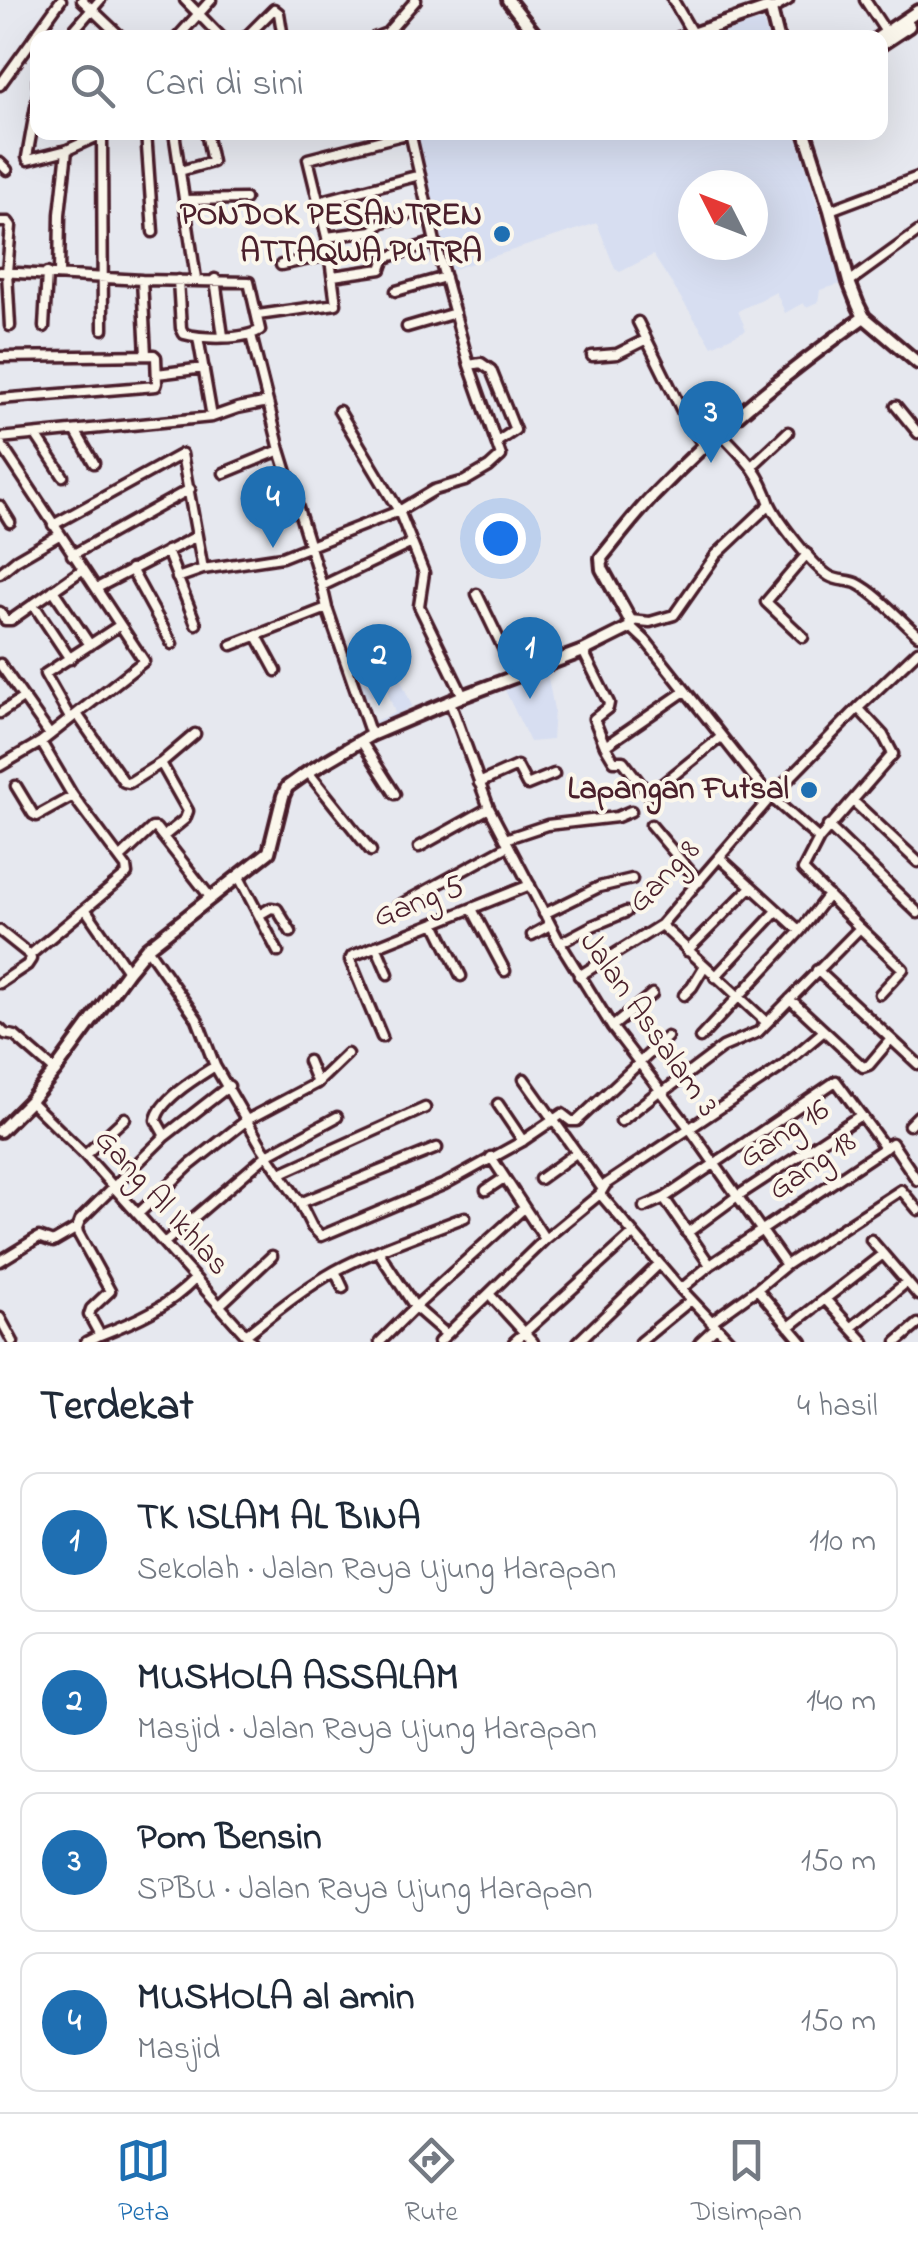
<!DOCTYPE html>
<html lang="id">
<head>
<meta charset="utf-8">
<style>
  :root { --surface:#fff; --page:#f6f6f7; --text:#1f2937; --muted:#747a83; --line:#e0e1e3; --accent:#1f6fb2 }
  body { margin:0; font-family:"Indie Flower",sans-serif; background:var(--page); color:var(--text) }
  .compass { position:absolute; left:678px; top:170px; width:90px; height:90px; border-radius:50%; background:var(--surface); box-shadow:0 10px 40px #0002; rotate:312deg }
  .you { position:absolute; left:500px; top:538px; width:35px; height:35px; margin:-25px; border:8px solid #fff; border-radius:50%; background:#1a73e8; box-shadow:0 0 0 15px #1a73e833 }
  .badge { display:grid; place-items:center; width:65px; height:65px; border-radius:50%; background:var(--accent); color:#fff; font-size:32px; font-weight:700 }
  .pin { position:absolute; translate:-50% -82px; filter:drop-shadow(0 2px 5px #0008) }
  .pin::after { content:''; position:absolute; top:52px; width:35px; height:30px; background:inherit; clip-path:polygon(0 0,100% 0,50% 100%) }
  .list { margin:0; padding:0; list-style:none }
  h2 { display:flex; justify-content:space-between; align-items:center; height:130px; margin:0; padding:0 40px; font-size:42px }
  h2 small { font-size:32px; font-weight:400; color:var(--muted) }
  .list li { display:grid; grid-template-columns:65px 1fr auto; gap:30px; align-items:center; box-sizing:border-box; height:140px; margin:0 20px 20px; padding:0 20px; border:2px solid var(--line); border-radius:20px }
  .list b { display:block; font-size:38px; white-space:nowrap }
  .list p { margin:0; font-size:32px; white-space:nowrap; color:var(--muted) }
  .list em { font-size:32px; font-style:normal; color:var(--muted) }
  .icon { flex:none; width:55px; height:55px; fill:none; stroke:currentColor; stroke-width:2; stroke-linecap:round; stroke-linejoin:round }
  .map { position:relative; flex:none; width:918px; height:1342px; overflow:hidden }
  .search { position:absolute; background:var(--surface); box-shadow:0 10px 40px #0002; left:30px; right:30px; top:30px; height:110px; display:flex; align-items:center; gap:25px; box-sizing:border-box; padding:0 35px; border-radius:20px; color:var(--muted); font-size:38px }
  .sheet { height:770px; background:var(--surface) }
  nav { display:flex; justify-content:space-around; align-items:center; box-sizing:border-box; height:140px; border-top:2px solid var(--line); background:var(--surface); font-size:28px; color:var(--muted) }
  nav a { display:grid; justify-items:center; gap:5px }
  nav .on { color:var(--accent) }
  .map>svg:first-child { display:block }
  .built { fill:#d7def1; fill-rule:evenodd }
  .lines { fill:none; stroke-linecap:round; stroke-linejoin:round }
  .minor-casing { stroke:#4a1f2b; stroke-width:15 }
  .tertiary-casing { stroke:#4a1f2b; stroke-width:18 }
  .minor { stroke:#fbf7ec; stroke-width:8 }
  .tertiary { stroke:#fbf7ec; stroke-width:10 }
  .poi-dot { fill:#1f6fb2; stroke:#fbf7ec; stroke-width:4 }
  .labels { text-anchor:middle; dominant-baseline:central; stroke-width:8; stroke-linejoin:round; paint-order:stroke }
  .poi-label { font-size:32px; font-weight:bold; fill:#4a1f2b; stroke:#fbf7ec; text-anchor:end }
  .street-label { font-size:32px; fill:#4a1f2b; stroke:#fbf7ec }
</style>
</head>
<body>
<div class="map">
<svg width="918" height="1342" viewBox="0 0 918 1342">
  <rect width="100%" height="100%" fill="#e6e8ef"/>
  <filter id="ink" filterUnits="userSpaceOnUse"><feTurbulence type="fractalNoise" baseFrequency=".01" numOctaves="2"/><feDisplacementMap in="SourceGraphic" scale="20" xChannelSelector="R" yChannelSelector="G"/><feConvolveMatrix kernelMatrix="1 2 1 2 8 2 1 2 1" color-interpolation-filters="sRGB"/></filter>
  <g filter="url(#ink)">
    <path class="built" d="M763 21 768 37 688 38Z
      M412 133H796L841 284 820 290 818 302 806 307 803 303 785 313 776 292 738 311 746 330 712 346 653 255 620 272 615 269 597 223 451 270ZM693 185H753V245H693Z
      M384 640 412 706 396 716 369 726 344 658ZM387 690 395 713 372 722 363 699Z
      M547 672 554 710 552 740 530 742 504 688Z"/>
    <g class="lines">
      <defs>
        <path id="minor" d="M82 0 122 38
          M185 0 222 38
          M673 0 692 33
          M865 0 886 32
          M771 10 788 0
          M67 38 100 0
          M177 38 211 0
          M245 38 274 9 279 13 283 38
          M374 38 387 33 416 0
          M38 79V86
          M0 85 61 0
          M38 95 27 157 28 160 67 150 102 134
          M146 132 153 232
          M174 132 196 279
          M102 134 103 329
          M0 163 7 170
          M180 171 212 162 207 137
          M185 200 245 199
          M318 202 420 175
          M830 210 918 177
          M0 222H8L11 226 7 272 10 326
          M327 237 372 231 383 222 428 208
          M281 265 329 255
          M0 272 142 280 249 282 260 330C243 340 203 339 184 334L181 328 178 280
          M59 275 60 214 67 150
          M333 276 381 269 385 258 435 242
          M215 279 223 336
          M142 280 146 355
          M849 282 918 232
          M396 291 445 277
          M258 315 336 304 327 237 308 159 410 133
          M638 322 689 425 704 445
          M44 327 47 273
          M407 327 455 313
          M251 335 280 450 322 586 327 608 371 735
          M198 337 212 417
          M592 356 617 354 645 340
          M0 357 154 355 156 357 157 383 156 386 0 399
          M469 365 481 363 491 370 515 430 497 442
          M157 374 204 368
          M896 406 918 433
          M339 411 399 511 424 573 419 606 463 696
          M76 432 94 463
          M36 435 63 476
          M0 438 212 417 238 408 268 402
          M0 443 144 661 41 742 73 796 126 867 127 874 30 955 31 959 27 965 0 983
          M752 466 788 432
          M224 473 280 450
          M770 504C778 521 813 566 829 576 839 582 849 579 858 584 879 595 900 620 918 635
          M0 506 10 522
          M53 525 182 454 203 569
          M167 551 196 624
          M72 555 190 489
          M131 569 172 644
          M0 573 16 560 59 535
          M177 578 203 569 282 557 399 511 434 490 465 481 489 467 501 456 469 365 435 242 410 132
          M322 586 412 543
          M97 588 197 536
          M53 590 90 645
          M477 594 517 677
          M34 605 70 659
          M0 612 5 620H11L82 570
          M630 620 650 622 674 615 716 555 770 504C758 468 744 458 719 431
          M631 627 646 641 753 776 771 797 819 839 803 870 860 928 758 1032 723 1047 662 1093
          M257 636 276 671
          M803 637 766 602 807 554
          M232 645 327 608
          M583 651 609 703 608 708 594 719 605 746 614 761H623L649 795 721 737
          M0 664 50 735
          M450 702 489 808 560 943 612 1027 690 1129 786 1265 757 1289 711 1322
          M0 713 23 698
          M77 714 124 782 129 783 161 763
          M70 718 45 674 120 625
          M361 741 395 794
          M605 746 685 691
          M0 766 41 742
          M308 772 371 851
          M479 783 517 766 527 785 554 774
          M16 786 33 814 37 816 73 796
          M853 801 918 862
          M651 825 699 882
          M828 826 918 913
          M163 837 185 819 188 811 161 763 195 734
          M505 839 547 825 617 817 631 811
          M819 839 893 754 883 735 858 708
          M419 847 489 808
          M120 858 152 828H156L210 897
          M720 858 800 931
          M239 877 278 952
          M398 906 508 846
          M472 909 505 971
          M86 910 128 971
          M544 914 599 887 632 879
          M259 915 271 908 277 909 291 932
          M435 923 461 976
          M661 925 766 1022
          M860 928 903 969 880 994
          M0 931 30 955
          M532 935 550 925
          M560 943 592 926 626 912
          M376 946 388 974
          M147 948 197 1019 215 1066 262 1147 300 1203 312 1227 321 1236 445 1184 521 1142 562 1114 571 1121H577L667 1037
          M687 951 750 888
          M817 970 918 1064
          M579 976 661 925 771 797 858 708 918 651
          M715 977 777 911
          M684 995 692 987 704 967
          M790 999 863 1067 869 1065 891 1039
          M612 1027 652 994
          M0 1029 5 1034 15 1036 55 1071
          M382 1037 350 960 352 956 530 885
          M700 1038 800 931 828 895
          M524 1079 602 1188
          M317 1083 347 1054
          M30 1101 85 1155 252 1342
          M498 1104 523 1141
          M621 1121 659 1091
          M909 1125 918 1116
          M165 1136 156 1120C160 1099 198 1077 215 1066
          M85 1155 125 1118
          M491 1157 545 1239
          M281 1173 425 1108
          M540 1179 576 1153
          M486 1190 504 1178
          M600 1194 606 1184 780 1068 824 1031
          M600 1194 681 1289 731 1342
          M664 1198 710 1265
          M300 1203 437 1148
          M644 1207 664 1198 836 1081 885 1148
          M138 1214 190 1165 247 1120 317 1083 308 1061
          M687 1233 736 1197 861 1115
          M871 1240 918 1295
          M164 1243 267 1155 337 1117
          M378 1251 415 1307 446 1334
          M0 1261 39 1237 53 1242 77 1228
          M786 1265 901 1190 918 1210
          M335 1271 343 1288
          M681 1289 710 1265 892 1143 917 1180
          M757 1289 802 1342
          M490 1295 533 1342
          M825 1299 864 1342
          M220 1305 272 1256
          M0 1318 13 1342
          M789 1327 883 1254
          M852 1327 907 1282
          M100 1335C136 1321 168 1307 195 1279
          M246 1335C275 1312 303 1289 335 1271 376 1249 422 1234 465 1217
          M86 1342 100 1335 89 1315 91 1309 110 1291 78 1233 77 1228 80 1220 165 1136 229 1086
          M380 1342 415 1307 524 1208
          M439 1342 545 1239 600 1194
          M514 1342 633 1234
          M578 1342 659 1264
          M640 1342 691 1300
          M700 1342 716 1327
          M897 1342 918 1324"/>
        <path id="tertiary" d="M508 0 538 38
          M680 38 766 9 771 10 778 38
          M878 38 918 11
          M880 45 909 26
          M805 132 830 210 849 282 858 305 864 317 918 363
          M0 1131 30 1101 55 1071 128 971 147 948 269 852 283 796 287 787 308 772 371 735 463 696 583 651 631 627 630 620 602 569 601 558C619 536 636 513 656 493 720 426 789 371 864 317"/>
      </defs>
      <use href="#minor" class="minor-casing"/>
      <use href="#tertiary" class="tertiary-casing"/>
      <use href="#minor" class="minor"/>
      <use href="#tertiary" class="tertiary"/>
    </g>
  </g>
  <g class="poi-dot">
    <circle cx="502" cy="234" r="10"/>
    <circle cx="809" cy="790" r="10"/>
  </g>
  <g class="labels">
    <g class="poi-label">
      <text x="482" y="216">PONDOK PESANTREN<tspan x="482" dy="37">ATTAQWA PUTRA</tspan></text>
      <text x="789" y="790">Lapangan Futsal</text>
    </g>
    <g class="street-label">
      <text transform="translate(665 877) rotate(-46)">Gang 8</text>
      <text transform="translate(419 903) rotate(-21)">Gang 5</text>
      <text transform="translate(648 1025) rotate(55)">Jalan Assalam 3</text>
      <text transform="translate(785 1135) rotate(-33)">Gang 16</text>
      <text transform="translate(813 1167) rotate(-34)">Gang 18</text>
      <text transform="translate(161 1203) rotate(48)">Gang Al Ikhlas</text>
    </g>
  </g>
</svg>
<svg class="compass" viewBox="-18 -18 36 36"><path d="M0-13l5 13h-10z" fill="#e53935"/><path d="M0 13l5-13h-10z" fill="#747a83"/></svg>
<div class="you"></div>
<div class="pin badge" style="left:530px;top:699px">1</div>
<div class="pin badge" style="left:379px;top:706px">2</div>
<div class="pin badge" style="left:711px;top:463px">3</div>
<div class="pin badge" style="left:273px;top:548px">4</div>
<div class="search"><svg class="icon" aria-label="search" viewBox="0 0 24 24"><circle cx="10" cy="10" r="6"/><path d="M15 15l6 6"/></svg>Cari di sini</div>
</div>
<section class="sheet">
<h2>Terdekat<small>4 hasil</small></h2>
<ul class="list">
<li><span class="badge">1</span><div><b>TK ISLAM AL BINA</b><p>Sekolah · Jalan Raya Ujung Harapan</p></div><em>110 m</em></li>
<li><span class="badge">2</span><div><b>MUSHOLA ASSALAM</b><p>Masjid · Jalan Raya Ujung Harapan</p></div><em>140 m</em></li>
<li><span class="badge">3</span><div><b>Pom Bensin</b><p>SPBU · Jalan Raya Ujung Harapan</p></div><em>150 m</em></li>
<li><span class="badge">4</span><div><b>MUSHOLA al amin</b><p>Masjid</p></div><em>150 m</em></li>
</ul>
</section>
<nav>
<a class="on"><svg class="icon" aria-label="map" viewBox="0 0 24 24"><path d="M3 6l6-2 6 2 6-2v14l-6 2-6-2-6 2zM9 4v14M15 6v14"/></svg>Peta</a>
<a><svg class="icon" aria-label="directions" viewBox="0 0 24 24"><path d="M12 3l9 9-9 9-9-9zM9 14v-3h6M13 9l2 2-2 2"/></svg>Rute</a>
<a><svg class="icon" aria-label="saved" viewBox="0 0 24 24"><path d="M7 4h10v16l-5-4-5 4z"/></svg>Disimpan</a>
</nav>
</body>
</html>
